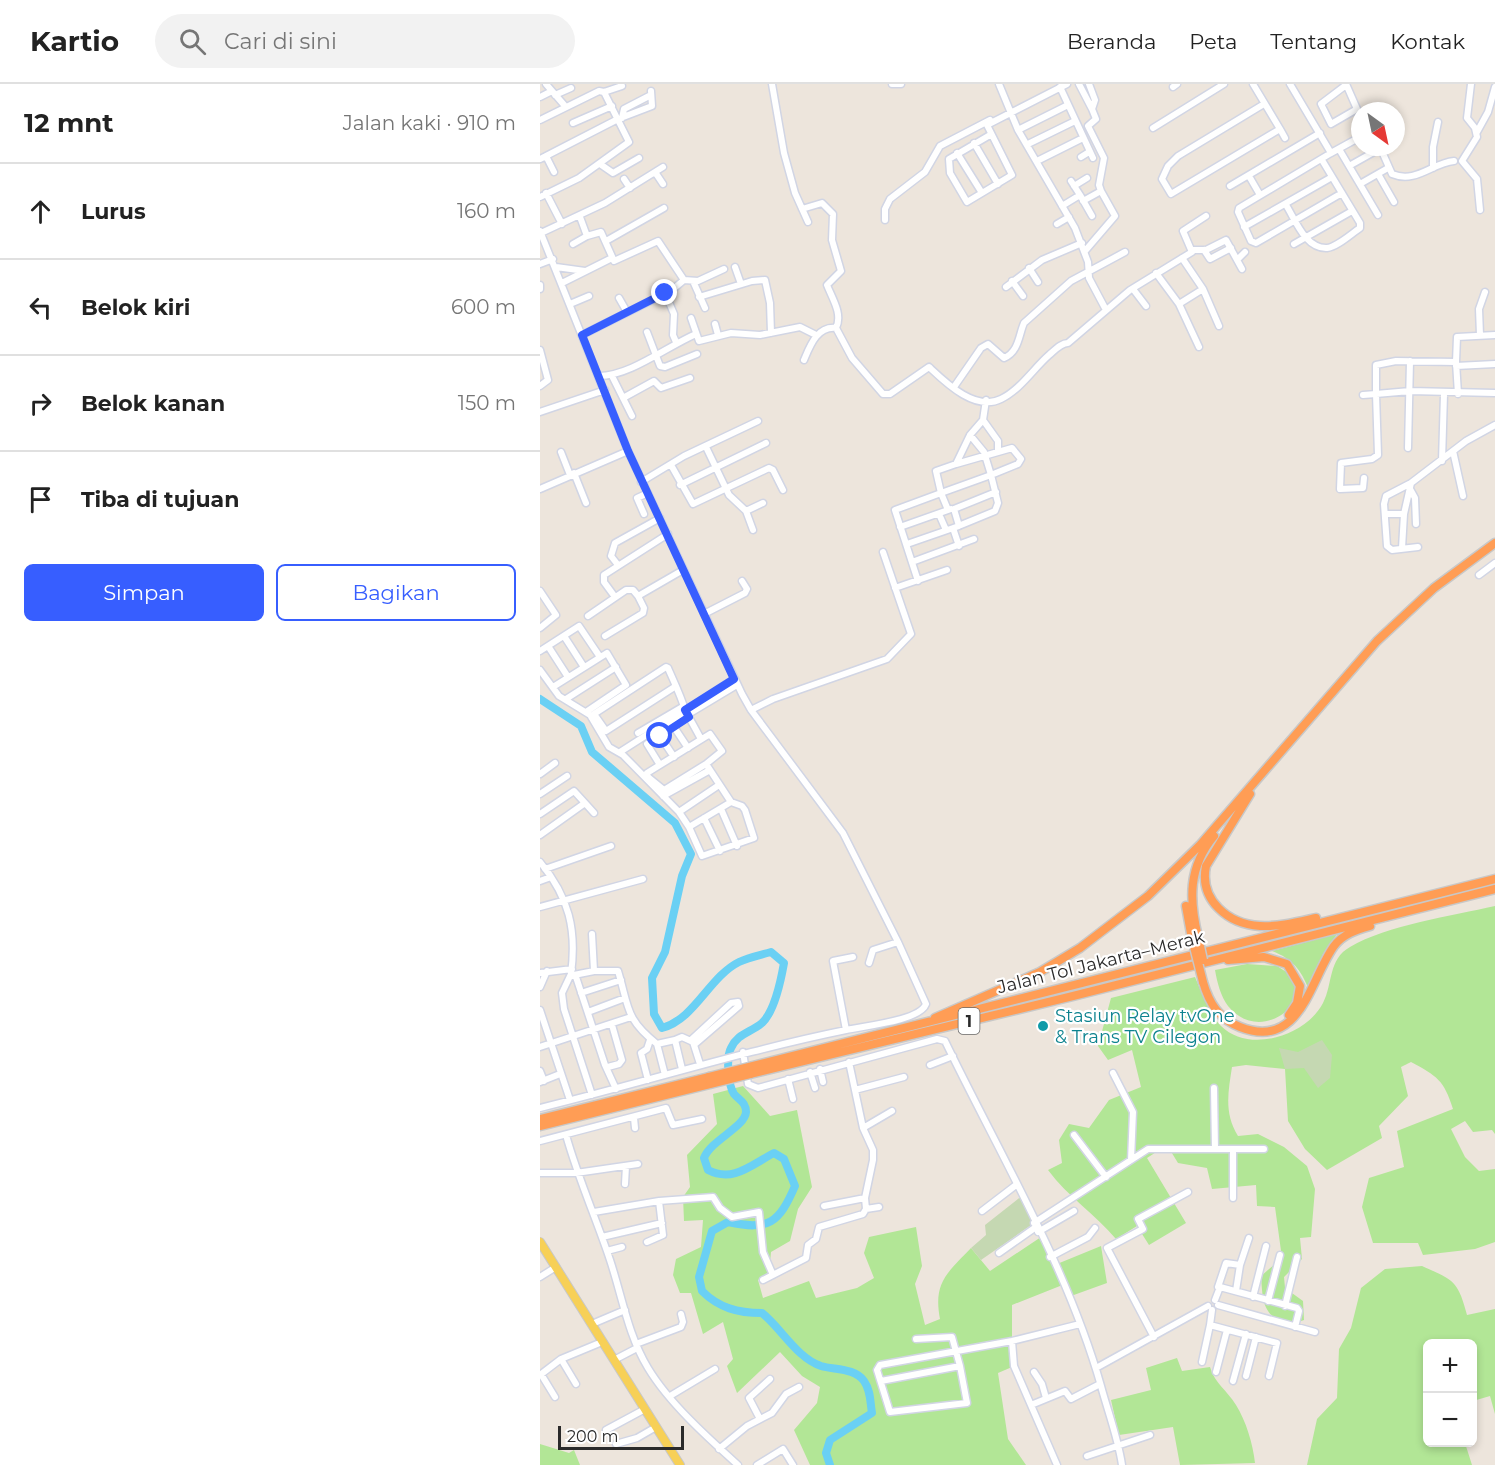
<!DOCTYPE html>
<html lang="id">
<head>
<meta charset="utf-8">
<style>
  :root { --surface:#fff; --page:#f2f2f2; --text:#222; --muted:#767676; --line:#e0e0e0; --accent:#375eff }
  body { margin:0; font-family:Montserrat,sans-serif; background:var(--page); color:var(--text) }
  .controls { position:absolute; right:18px; bottom:18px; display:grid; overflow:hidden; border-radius:9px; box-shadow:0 3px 9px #0003 }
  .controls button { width:54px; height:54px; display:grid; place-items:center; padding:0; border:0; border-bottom:2px solid var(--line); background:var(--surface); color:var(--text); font:30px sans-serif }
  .compass { position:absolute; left:811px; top:18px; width:54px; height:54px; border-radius:50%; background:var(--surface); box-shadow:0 3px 9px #0003; rotate:147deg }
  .scale { position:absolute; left:18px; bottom:15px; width:126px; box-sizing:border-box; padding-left:6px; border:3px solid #2a2a2a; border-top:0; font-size:16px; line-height:21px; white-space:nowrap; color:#2a2a2a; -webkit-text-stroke:4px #fff; paint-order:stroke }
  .stop { position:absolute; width:18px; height:18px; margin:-14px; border:4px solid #375eff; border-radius:50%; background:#fff }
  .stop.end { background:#375eff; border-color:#fff; box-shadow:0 2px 6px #0008 }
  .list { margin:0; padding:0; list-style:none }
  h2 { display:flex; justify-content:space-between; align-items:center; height:78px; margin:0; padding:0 24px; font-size:26px }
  h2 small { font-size:20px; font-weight:400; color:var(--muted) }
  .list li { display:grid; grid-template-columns:39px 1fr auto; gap:18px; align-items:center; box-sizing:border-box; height:96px; padding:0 24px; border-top:2px solid var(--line) }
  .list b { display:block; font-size:22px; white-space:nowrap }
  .list em { font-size:20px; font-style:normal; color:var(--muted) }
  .actions { display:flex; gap:12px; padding:18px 24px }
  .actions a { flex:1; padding:14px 0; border:2px solid var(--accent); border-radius:9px; text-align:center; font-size:21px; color:var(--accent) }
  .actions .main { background:var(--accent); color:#fff }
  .icon { flex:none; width:33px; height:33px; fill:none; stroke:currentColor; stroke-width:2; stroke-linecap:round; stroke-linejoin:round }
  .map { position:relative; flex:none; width:955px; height:1381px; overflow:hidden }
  header { display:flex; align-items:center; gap:36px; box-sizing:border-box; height:84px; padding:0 30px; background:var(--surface); border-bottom:2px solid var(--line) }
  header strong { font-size:28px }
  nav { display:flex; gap:33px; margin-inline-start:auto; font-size:21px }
  .search { width:420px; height:54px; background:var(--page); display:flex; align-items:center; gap:15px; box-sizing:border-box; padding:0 21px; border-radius:33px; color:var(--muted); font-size:22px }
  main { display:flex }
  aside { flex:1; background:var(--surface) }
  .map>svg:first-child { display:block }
  .green { fill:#b2e696 }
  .cemetery { fill:#c5d8b2 }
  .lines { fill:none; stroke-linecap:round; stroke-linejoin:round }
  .river { stroke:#6ad0f4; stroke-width:8 }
  .minor-casing { stroke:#d1d5e4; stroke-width:9 }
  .major-casing { stroke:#c8c8c8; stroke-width:10 }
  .highway-casing { stroke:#c8c8c8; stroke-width:11 }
  .minor { stroke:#fff; stroke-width:6 }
  .major { stroke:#f7d057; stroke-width:8 }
  .highway { stroke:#ff9d55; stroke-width:8 }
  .highway-bridge-casing { stroke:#c8c8c8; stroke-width:11; stroke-linecap:butt }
  .highway-bridge { stroke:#ff9d55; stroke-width:8 }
  .route { stroke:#375eff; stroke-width:8 }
  .culture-dot { fill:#0f9aa8; stroke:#fff; stroke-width:2 }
  .labels { text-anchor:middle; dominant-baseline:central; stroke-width:4.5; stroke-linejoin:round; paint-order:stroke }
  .shield { fill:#fff; stroke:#6a6a6a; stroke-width:1.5 }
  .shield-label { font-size:16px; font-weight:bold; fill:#2a2a2a }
  .street-label { font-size:18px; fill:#2a2a2a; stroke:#fff }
  .culture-label { font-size:18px; fill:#0d838f; stroke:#fff; text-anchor:start }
</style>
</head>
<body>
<header>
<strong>Kartio</strong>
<div class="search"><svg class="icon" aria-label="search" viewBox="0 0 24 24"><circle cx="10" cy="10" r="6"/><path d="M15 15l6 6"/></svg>Cari di sini</div>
<nav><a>Beranda</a><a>Peta</a><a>Tentang</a><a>Kontak</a></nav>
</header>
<main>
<aside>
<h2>12 mnt<small>Jalan kaki · 910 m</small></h2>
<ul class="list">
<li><svg class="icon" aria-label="ahead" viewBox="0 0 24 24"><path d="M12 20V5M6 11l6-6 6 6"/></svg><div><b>Lurus</b></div><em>160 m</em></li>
<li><svg class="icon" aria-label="left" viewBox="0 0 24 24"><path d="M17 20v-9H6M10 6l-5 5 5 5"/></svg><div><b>Belok kiri</b></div><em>600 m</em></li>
<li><svg class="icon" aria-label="right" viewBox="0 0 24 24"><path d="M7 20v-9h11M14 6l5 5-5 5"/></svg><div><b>Belok kanan</b></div><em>150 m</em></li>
<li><svg class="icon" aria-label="arrive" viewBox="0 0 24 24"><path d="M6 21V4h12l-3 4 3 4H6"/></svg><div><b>Tiba di tujuan</b></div></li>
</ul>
<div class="actions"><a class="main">Simpan</a><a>Bagikan</a></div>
</aside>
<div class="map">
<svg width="955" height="1381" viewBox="0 0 955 1381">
  <rect width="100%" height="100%" fill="#ede5dc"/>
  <path class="green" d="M955 822V1050L952 1046 933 1048 925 1037 911 1045 925 1073 939 1087 955 1085V1158L935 1165 883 1171 878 1159H833L822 1123 829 1094 864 1083 857 1047 913 1025C904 996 897 992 871 978L861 983 868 1012 839 1042 842 1054 787 1086 765 1065 748 1037 745 985 706 981 692 983C688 1009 684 1029 698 1052L718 1050 744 1063 767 1082 775 1105 771 1153 760 1154 762 1175 744 1193 745 1204 763 1217 764 1236 747 1242C722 1229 723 1218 721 1192L742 1174 735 1123 717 1122 716 1101 672 1105 667 1084 638 1079 627 1061 607 1074 646 1139 609 1161 597 1142 576 1155C555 1130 528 1113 508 1086L522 1079 519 1056 529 1040 549 1044 569 1016 601 1003 592 966 568 976 558 962 571 914 655 893C662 909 669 930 681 942 709 970 766 952 783 919 793 900 788 875 810 863 847 841 912 832 955 822Z
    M797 850 783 870 769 906C761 886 753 875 732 867Z
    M707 880 737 882 754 893 758 912C744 939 710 949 688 922 681 913 677 898 675 886Z
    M203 1002 230 1032 257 1026 272 1103 258 1125 250 1157 231 1168 229 1190 218 1196 223 1214 269 1197 276 1214 317 1204 334 1194 324 1169 329 1153 376 1143 382 1182 375 1200 385 1241 400 1235C393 1199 407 1189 431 1164L450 1187 504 1151 517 1180 561 1162 567 1199 531 1212 525 1200 472 1221V1283L458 1289 468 1355 486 1381H270L254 1346 277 1319 280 1303 262 1292 240 1268 197 1309 187 1282 193 1275 183 1238 163 1250 151 1209H140L133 1191 136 1175 161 1163 163 1136 144 1137 143 1113 150 1103 147 1071 177 1040 173 1010Z
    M882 1182C914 1196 918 1197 927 1231L955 1225V1330L950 1312 933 1317 932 1260H888V1358L925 1359 932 1381H767L777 1335 797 1314 799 1265 811 1244 821 1204 845 1185Z
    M637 1274 642 1287 670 1283C675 1300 687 1306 696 1321 706 1337 713 1360 715 1379L640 1381 633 1343 579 1351 571 1316 611 1306 606 1284Z
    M0 1360 29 1369 34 1366 40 1381H0Z"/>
  <path class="cemetery" d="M782 956 792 971 790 994 778 1004 764 984 745 985 739 964 758 968Z
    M483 1111 494 1139 441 1176 431 1164 446 1151 445 1141Z"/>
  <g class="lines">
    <path class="river" d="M0 615 41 642 52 668 135 739 151 770 142 792 125 868 112 894 114 930 122 944C155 935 169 893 199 878 209 873 221 871 231 868L244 879C241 896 235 927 222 939 210 949 198 949 191 964 186 973 188 1001 194 1010 199 1016 206 1018 206 1028 205 1043 171 1056 164 1074L168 1086C193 1099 211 1081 234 1069L244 1075 255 1102C239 1139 229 1147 188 1138L172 1147 159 1193 162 1207C179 1224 198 1229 222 1229 241 1244 257 1274 281 1282 295 1286 315 1284 324 1297 331 1307 330 1318 332 1329L290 1356 286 1369 290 1381"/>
    <defs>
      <path id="minor" d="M6 0 25 22
        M232 0 244 69 255 109 268 138
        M352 0H361
        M459 0 478 46 535 144 548 178 549 194 566 226
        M539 0 552 25
        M713 0 740 45 631 110 622 95 628 82 638 72 724 20
        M750 0 791 69 820 53
        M806 0 817 25 791 40 781 20 806 1
        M931 0 927 34 935 44 937 53 922 77 937 95 940 126
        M520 3 553 74
        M633 3 637 0
        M15 11 31 4
        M0 13 12 7
        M82 34 84 25 111 11
        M0 36 59 7 64 8 82 2
        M33 39 72 22
        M613 44 684 0
        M740 45 745 54
        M478 46 528 21
        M937 48 948 28 955 3
        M450 51 409 75 410 89 427 118 472 91 447 41 527 0
        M434 59 458 100
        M488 60 535 37
        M840 63 852 90C876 100 892 79 914 77
        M799 65 838 131
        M417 69 442 109
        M791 69 699 124 698 128 711 157 716 159 802 109
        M6 72 14 88
        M541 73 549 68
        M0 75 78 35 112 22 111 7
        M497 77 543 54
        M60 80 73 89 99 74
        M809 82 841 64
        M893 84V63L898 38
        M115 88 123 100
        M838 90 854 118
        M709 92 720 111
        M84 95 90 104
        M531 97 540 111
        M820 100 848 84
        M534 102 547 94
        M690 102 780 49
        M6 109 22 140
        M0 113 39 94 89 58 64 8
        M543 117 561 107
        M746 121C755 135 765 165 787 164 797 163 811 150 820 144V139L782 76
        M522 122 540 111 552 132
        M262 125 282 119 293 130 292 156 301 187 287 201C292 214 303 230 296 244L312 274 343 310H350L389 283C405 298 435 328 461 315 480 306 494 284 509 271 515 266 521 259 528 259L590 206 652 168 643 147 666 132
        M40 133 47 152 61 148 74 177 118 157 144 196 132 206 42 251
        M345 136V125L350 115 385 88 400 62 450 36
        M517 140 529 133
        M704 143 792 93
        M0 147 88 367 202 610 211 626 303 749 358 858 386 920C380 937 323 942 306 946 203 967 102 999 0 1024
        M1 149 65 119 123 83
        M66 157 124 124
        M33 160 47 152
        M754 160 812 127
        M651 166H666L686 156 702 185
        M664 166 670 175 691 164
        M545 167 575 132 561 107 559 101 564 74 548 42 556 35 552 25 555 16 549 0
        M642 174 663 205 679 242
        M697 176 705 168
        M0 180 13 175
        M16 183 45 187
        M195 183 201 200
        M489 184 498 198
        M616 189 639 220 663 205
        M144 196 158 197 184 185
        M153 197 165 224
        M472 197 483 212
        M22 199 72 174
        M0 201V205
        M466 203 502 176 542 159
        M593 205 606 222
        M125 209 134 230 133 251 136 258
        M159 213 212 197 225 196 230 219 231 249
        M79 214 87 228
        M30 220 49 212
        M639 220 659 263
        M151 234 159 257 191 249 220 251 260 243 276 251
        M175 240 178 251
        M107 248 120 282 125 283 157 270
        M940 251 939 225 945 208
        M0 266 8 296 0 302
        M264 276C270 262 277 242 296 244
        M916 278 917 253 955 251
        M916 282 955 280
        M59 292C90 292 126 263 156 250
        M72 292 92 332
        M414 303 441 264 448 260 464 274C479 268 479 250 484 239L531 197 585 168
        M823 311 836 310V281L856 277 916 278 918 310
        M83 314 114 297 121 304 150 294
        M0 328 65 306
        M443 336 458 357V368
        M166 363 189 411 206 427 213 446
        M868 364 870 277
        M913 367 923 412
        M21 368 30 391
        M902 377 904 310
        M416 380 472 364 481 375 478 380 451 391 458 419 455 427 421 441
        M131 381 153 420 229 384 233 386 243 406
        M34 389 46 419
        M824 394 823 404 800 405 801 379 832 375 838 371 836 310 870 307 955 309
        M101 398 144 372 218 337
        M140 401 226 359
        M0 405 88 367
        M870 405 875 414 876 440
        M408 426 401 409 451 391 444 368 430 351
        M206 427 223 419
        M104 430 97 414 108 409
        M399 430 406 446
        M845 430H864
        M360 443 411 425
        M413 444 419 462
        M367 460 419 442 414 425 456 408
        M878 463 852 466 847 462 844 420 846 412 871 399 926 357 955 341
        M862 464 864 430 871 399
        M372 478 434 455
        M78 481 71 472 75 459 120 434
        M939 491 955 479
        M378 497 355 426 401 409 396 387 416 380 430 351 443 336 446 316
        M355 504 407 486
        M0 507 16 531 0 544
        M75 513 64 498V491L128 450
        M164 530 205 509 207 505 202 497
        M48 532 86 506H93L98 512 143 486
        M24 552 44 583
        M65 552 103 529 104 524 98 512
        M8 562 28 593
        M0 567 39 542 60 573
        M0 586 19 612 50 631 69 663 83 671 139 728 149 743 162 772 214 754 205 726 202 722 191 718 149 743
        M136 602 66 647 54 630 126 583 128 584C134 598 141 612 145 626L161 655
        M13 603 67 569 86 601 46 628
        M26 615 76 583
        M211 626 233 615 347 575 371 550 343 468
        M127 643 197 601
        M134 643 148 664
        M98 649 144 622
        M170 650 182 667 166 680 124 706 108 693 107 689Z
        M120 652 134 673
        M80 668 194 595
        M120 681 107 660 133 644
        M168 683 191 718
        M0 690 15 679
        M0 710 27 692
        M123 712 170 686
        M181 725 197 762
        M139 728 179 701
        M0 730 34 707 45 719
        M164 734 180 767
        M0 751 45 719 54 729
        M0 778C29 813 37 846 31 890L36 893 65 981 76 1005
        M5 785 71 762
        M0 797 11 793
        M0 823 103 795
        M329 879 333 866 358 858
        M54 887H78C89 923 85 935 117 960L125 991
        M0 889 32 885
        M31 890 22 909 24 925 52 1011
        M34 891 54 887 52 850
        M0 903 7 887
        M41 909 81 896
        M0 926 30 1016
        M48 928 85 914
        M306 946 293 877 313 873
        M135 956 142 953 153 958 160 980
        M151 956 191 919 198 918 199 922 155 960
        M117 960 135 956 142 985
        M0 963 91 933
        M203 968 208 1000 218 1004 397 955 405 957C459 1069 527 1182 561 1302 568 1328 578 1354 582 1381
        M390 981 413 972
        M68 983 79 980 82 976 72 941
        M280 985 283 998
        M0 987 4 997
        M270 988 275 1004
        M573 989 593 1028 591 1076
        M248 995 253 1015
        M108 996 101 969 107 965 110 956
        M0 998 20 990
        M674 1004 675 1065
        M315 1006 364 993
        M94 1034 95 1044
        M323 1044 352 1027
        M26 1051C38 1094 56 1134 70 1176 82 1212 88 1251 108 1284 129 1319 168 1354 198 1381
        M534 1051 566 1093
        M0 1057 126 1024 133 1041 162 1035
        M693 1065V1114
        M0 1089H36L98 1080
        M85 1100 86 1082
        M325 1114 326 1125 339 1123
        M119 1117 173 1113 180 1124 192 1133 219 1128 223 1168 233 1191
        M284 1122 325 1114 333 1076V1066L323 1044 309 978
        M442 1127 476 1101
        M54 1128 119 1117 123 1151 107 1158
        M494 1139 608 1065H724
        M498 1148 534 1127
        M62 1153 122 1139
        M67 1167 82 1163
        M459 1169 496 1143
        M510 1173 548 1153 555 1144
        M700 1181 709 1154
        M0 1193 16 1183
        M223 1196 266 1174 268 1161 276 1155 279 1143 323 1130 326 1125
        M678 1203 686 1179 700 1181 696 1207
        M713 1213 726 1162
        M675 1216 680 1203 757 1224 759 1227 755 1243
        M728 1217 740 1171
        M678 1221 775 1248
        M745 1222 757 1173
        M672 1226 670 1241 737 1259 729 1292
        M52 1240 85 1226
        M614 1253 567 1164 603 1145 598 1135 648 1108
        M472 1257 474 1282 517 1381
        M96 1260 141 1243 143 1238 141 1230
        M21 1275 36 1300
        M74 1276 97 1264
        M662 1278 670 1241
        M420 1282 427 1319 350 1328 337 1286 340 1281 472 1257 540 1240
        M556 1284 668 1222
        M494 1288 502 1300 506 1314
        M676 1288 687 1246
        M1 1290 15 1313
        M0 1291 21 1275 62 1258
        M706 1292 716 1253
        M341 1297 420 1282 412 1253 376 1255
        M693 1297 706 1250
        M130 1312 175 1285
        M491 1321 525 1307 531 1315 560 1300
        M220 1335 209 1314 230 1295
        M66 1346 105 1325
        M76 1360 97 1354 116 1343
        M179 1365 207 1342 232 1329 246 1310 259 1303
        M547 1372 610 1351
        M217 1381 243 1365 253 1381"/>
      <path id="major" d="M0 1158 140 1381"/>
      <path id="highway" d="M710 710 666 782C659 816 688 840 720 842 739 843 758 838 776 834
        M646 822 652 855
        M658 853C649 816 648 783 674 752
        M688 876 724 873 747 880 760 902 757 919 749 931
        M663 898C669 919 679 935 700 943 761 967 770 895 794 862 803 850 816 846 830 842
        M395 934 500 888 540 864 608 812 660 761 837 557 894 504 955 459
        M209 983 955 795
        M210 990 533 912 955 805
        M0 1035 169 993
        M0 1042 170 1000"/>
    </defs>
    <use href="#minor" class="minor-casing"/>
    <use href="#major" class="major-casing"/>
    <use href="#highway" class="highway-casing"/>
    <use href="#minor" class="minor"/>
    <use href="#major" class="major"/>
    <use href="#highway" class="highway"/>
    <defs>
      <path id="highway-bridge" d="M658 853 663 876
        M652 855 663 898
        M169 993 209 983
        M170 1000 210 990"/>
    </defs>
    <use href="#highway-bridge" class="highway-bridge-casing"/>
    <use href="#highway-bridge" class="highway-bridge"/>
  </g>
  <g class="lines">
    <path class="route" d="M120 652 149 633 145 626 194 595 88 367 42 251 125 209"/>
  </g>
  <circle class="culture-dot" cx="503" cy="942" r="6"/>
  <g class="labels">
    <rect class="shield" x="418.5" y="924" width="21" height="26" rx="4.5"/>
    <g class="shield-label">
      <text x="429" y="937">1</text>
    </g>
    <g class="street-label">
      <text transform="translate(561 878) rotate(-14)">Jalan Tol Jakarta–Merak</text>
    </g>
    <g class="culture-label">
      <text x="515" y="932">Stasiun Relay tvOne<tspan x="515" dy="21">&amp; Trans TV Cilegon</tspan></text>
    </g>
  </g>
</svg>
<div class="controls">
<button>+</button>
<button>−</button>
</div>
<svg class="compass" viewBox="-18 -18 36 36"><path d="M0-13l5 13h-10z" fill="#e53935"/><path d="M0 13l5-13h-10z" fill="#767676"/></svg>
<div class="scale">200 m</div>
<div class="stop" style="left:120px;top:652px"></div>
<div class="stop end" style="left:125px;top:209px"></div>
</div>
</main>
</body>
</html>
